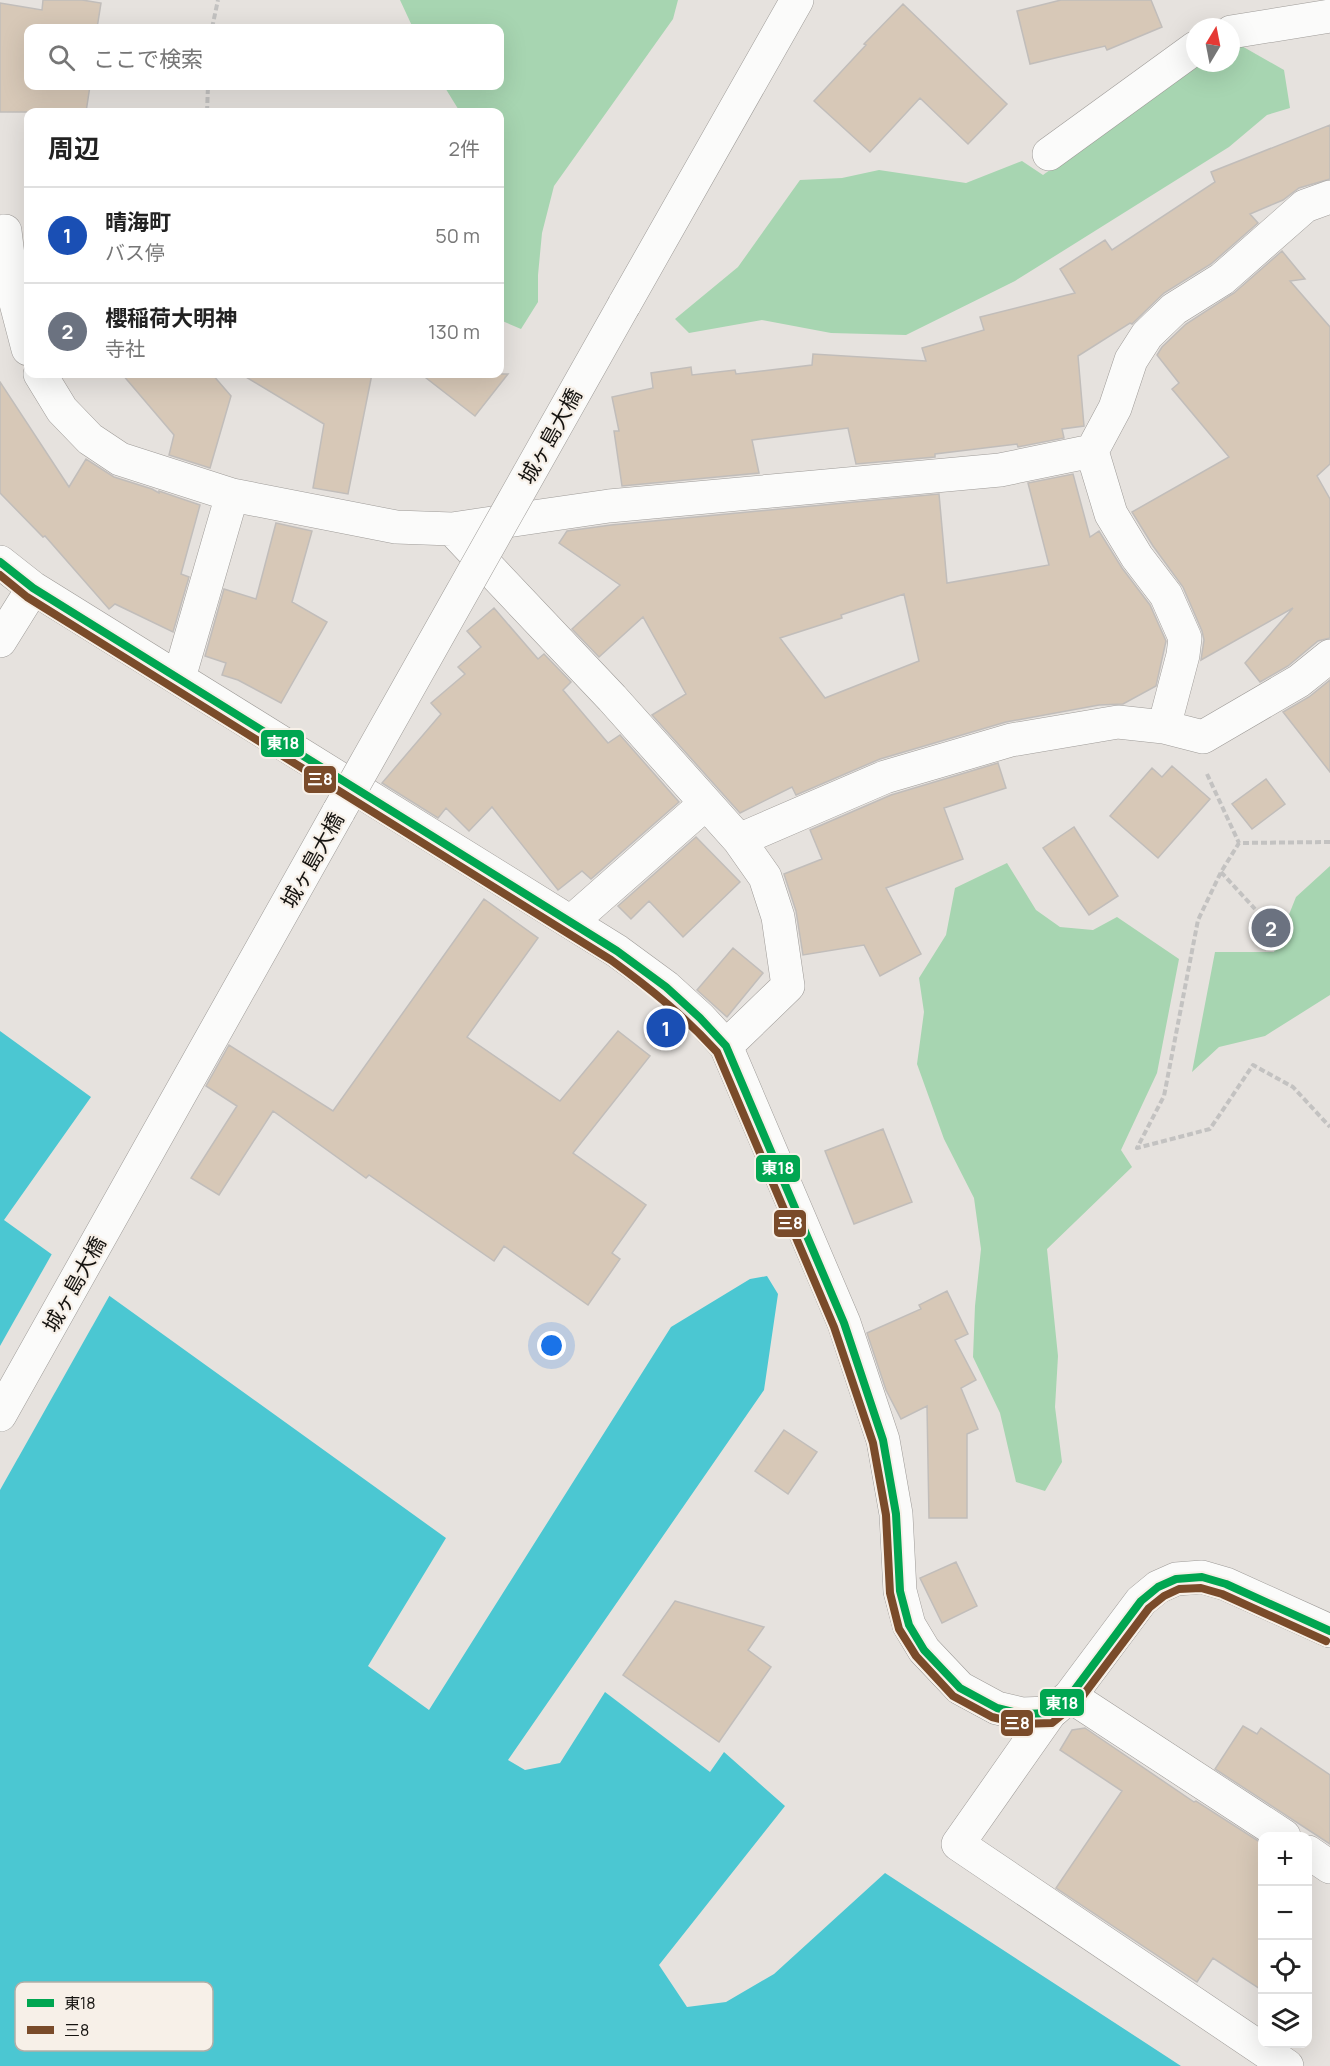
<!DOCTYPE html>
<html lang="ja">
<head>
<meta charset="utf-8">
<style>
  :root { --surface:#fff; --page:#f6f6f6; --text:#222; --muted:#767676; --line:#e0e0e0; --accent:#5e5b58 }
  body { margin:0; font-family:Manrope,"Noto Sans JP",sans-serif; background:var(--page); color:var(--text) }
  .controls { position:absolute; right:18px; bottom:18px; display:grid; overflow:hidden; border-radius:12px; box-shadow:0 6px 24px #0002 }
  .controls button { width:54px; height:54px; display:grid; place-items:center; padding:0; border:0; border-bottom:2px solid var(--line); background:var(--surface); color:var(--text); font:30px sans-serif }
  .compass { position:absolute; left:1186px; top:18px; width:54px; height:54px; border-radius:50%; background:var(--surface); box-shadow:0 6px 24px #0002; rotate:10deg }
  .you { position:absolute; left:552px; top:1346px; width:21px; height:21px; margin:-15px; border:4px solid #fff; border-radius:50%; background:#1a73e8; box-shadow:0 0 0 9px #1a73e833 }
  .badge { display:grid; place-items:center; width:39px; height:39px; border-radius:50%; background:var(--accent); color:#fff; font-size:20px; font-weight:700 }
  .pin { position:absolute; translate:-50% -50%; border:3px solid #fff; box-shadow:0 2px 6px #0006 }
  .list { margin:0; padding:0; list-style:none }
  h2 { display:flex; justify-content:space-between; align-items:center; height:78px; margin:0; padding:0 24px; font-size:26px }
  h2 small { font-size:20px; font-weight:400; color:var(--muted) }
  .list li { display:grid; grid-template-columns:39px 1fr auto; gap:18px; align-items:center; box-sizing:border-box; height:96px; padding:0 24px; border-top:2px solid var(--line) }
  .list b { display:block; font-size:22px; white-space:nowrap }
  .list p { margin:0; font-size:20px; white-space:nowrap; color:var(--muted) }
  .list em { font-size:20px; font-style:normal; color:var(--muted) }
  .icon { flex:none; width:33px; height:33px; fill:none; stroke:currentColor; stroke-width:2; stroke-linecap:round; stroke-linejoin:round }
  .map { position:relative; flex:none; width:1330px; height:2066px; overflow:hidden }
  .search { position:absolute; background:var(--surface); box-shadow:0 6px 24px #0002; left:24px; top:24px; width:480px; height:66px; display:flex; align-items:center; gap:15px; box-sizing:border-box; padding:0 21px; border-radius:12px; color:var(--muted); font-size:22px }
  .panel { position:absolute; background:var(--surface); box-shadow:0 6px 24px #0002; left:24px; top:108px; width:480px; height:270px; border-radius:12px }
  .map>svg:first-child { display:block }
  .forest { fill:#a7d5b1 }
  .water { fill:#4bc7d2 }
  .pier { fill:#e6e2de }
  .building { fill:#d7c8b7; stroke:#c1bdba; stroke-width:1.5; fill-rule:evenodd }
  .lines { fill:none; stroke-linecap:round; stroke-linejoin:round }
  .minor-casing { stroke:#9e9b98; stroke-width:34 }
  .path { stroke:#c3c2c1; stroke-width:4; stroke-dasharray:6 3; stroke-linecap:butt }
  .minor { stroke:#fbfbfa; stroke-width:33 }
  .minor-bridge-casing { stroke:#9e9b98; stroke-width:34; stroke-linecap:butt }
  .minor-bridge { stroke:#fbfbfa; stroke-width:33 }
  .bus-1-casing { stroke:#f7f0e8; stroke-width:12 }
  .bus-2-casing { stroke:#f7f0e8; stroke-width:12 }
  .bus-1 { stroke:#00a651; stroke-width:8 }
  .bus-2 { stroke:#7a4b2a; stroke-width:8 }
  .labels { text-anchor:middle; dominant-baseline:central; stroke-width:4.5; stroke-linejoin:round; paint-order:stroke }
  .street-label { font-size:21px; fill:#151310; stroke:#f7f0e8 }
  .key { fill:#f7f0e8; stroke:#b3aea7; stroke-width:1.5 }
  .key-label { font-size:16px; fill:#151310 }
  .line-badge { stroke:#f7f0e8; stroke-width:2 }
  .badge-label { font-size:16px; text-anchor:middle; font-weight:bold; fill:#fff }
</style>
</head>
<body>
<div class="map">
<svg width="1330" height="2066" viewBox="0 0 1330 2066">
  <rect width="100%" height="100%" fill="#e6e2de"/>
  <path class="forest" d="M400 0H678L673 19 554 186 542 233 538 275V302L521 329 500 320V269L502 251 500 223V112H460L444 86H500V28H413Z
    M1240 45 1284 70 1290 108 1267 115 1229 147 1015 281 906 335 831 333 762 320 689 333 675 319 738 267 800 180 842 178 879 170 966 183 1022 161 1043 175 1195 63H1231V48Z
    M1007 863 1036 910 1060 927 1093 930 1117 917 1179 959 1157 1073 1121 1150 1132 1167 1047 1249 1058 1356 1055 1407 1062 1462 1045 1491 1016 1482 1000 1413 973 1357 975 1306 981 1249 974 1198 944 1139 917 1064 924 1012 919 978 946 935 955 888Z
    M1330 866V995L1265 1036 1219 1047 1192 1072 1215 952H1274L1296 897Z"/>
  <path class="water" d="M0 1031 91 1097 4 1220 446 1538 368 1666 429 1710 671 1327 750 1279 767 1276 778 1294 764 1390 508 1760 525 1770 560 1763 605 1692 710 1772 724 1752 785 1806 659 1965 687 2007 726 2002 774 1974 885 1873 1181 2066H0Z"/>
  <path class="pier" d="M53 1252 111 1293 0 1490V1346Z"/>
  <path class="building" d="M43 0H82L101 3 97 28H28V86H90L86 112H0V3L42 10Z
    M1061 0H1151L1162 27 1107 50 1105 46 1030 64 1017 11Z
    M903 4 1007 104 968 144 920 98 870 152 814 101 866 45 864 44Z
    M1330 125V179L1299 188 1283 200 1250 214 1258 223 1211 264 1164 293 1132 324 1130 323 1078 356 1084 426 1062 429 1064 438 1018 447 1017 444 935 454V457L856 464 848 428 752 440 759 473 622 486 614 431H619L612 397 653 388 651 373 691 367 692 375 735 370 736 374 812 365 813 354 926 361 922 348 984 330 980 317 1075 293 1060 269 1105 240 1112 250 1215 182 1211 172Z
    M1282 251 1305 279 1290 281 1330 327V464L1317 476 1330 499V638L1318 641 1288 666 1260 682 1245 663 1293 608 1201 660 1204 640 1202 631 1183 587 1153 546 1132 512 1229 457 1172 389 1179 383 1157 355 1162 347 1186 324 1234 293Z
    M122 374H212L231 396 210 468 169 455 174 435Z
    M241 374H372L348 494 313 488 324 424Z
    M421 374H508L475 416Z
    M0 382 69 487 86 459 114 477 152 489 159 493V491L200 505 181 574 189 577 173 632 115 604 109 609 45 536 43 537 0 493Z
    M1073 474 1090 537 1099 531 1122 568 1150 605 1166 641 1156 686 1123 704 1099 705 1006 722 880 759 796 795 792 787 740 813 652 715 686 694 643 617 599 657 572 629 620 585 559 543 567 531 611 525 939 494 947 583 1049 565 1028 483ZM904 594 919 661 825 698 780 638 842 618 841 615Z
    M276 523 312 531 292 602 327 622 281 703 238 680 222 675 226 663 205 656 224 589 256 599Z
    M494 608 538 659 544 654 571 682 563 690 608 743 620 735 679 802 591 879 582 871 558 890 492 807 469 831 446 808 438 818 382 783 441 714 431 703 465 674 458 667 481 647 467 631Z
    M1330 680V772L1283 712 1309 697Z
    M998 763 1006 788 944 808 963 859 886 888 921 954 880 976 864 945 803 955 796 911 784 874 822 859 810 830 891 795Z
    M1172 766 1210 799 1158 858 1110 816 1152 768 1162 777Z
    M1266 779 1285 804 1252 829 1232 804Z
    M1074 827 1118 896 1089 915 1043 848Z
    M696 837 740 882 683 937 649 901 631 919 618 906Z
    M484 899 538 938 467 1037 560 1101 618 1031 650 1056 573 1153 646 1205 612 1253 620 1259 588 1305 504 1246 494 1261 369 1175 366 1178 273 1111 219 1195 191 1178 237 1106 206 1086 229 1045 333 1111Z
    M733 948 763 973 727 1017 697 990Z
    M883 1129 912 1202 854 1224 825 1151Z
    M947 1291 968 1334 955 1340 976 1380 961 1388 978 1429 967 1434V1518H929L927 1406 901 1419 886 1390 867 1333 921 1309 919 1305Z
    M784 1430 817 1452 788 1494 755 1471Z
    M956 1562 977 1606 942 1623 920 1578Z
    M675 1601 764 1627 748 1650 771 1667 719 1742 623 1675Z
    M1243 1726 1257 1734 1261 1728 1330 1775V1844L1215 1769Z
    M1085 1728 1194 1802 1196 1801 1263 1844V1984L1260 1989 1213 1958 1197 1982 1056 1888 1122 1791 1060 1750 1072 1730Z"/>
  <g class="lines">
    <defs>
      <path id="minor" d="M1231 32 1330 16
        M1049 154 1195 48
        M5 231 12 288 28 349
        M624 305 797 0
        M40 374 62 410 90 439 120 459 232 495 396 527 452 529
        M0 562 33 588 617 951 666 987 700 1018 726 1046 844 1323 883 1440 896 1514 900 1591 909 1625 924 1650 960 1688 997 1708 1022 1714 1050 1713 1070 1696 1141 1601 1158 1587 1176 1579 1202 1577 1226 1584 1330 1631
        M0 641 33 588
        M179 678 232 495
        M1164 727 1183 655 1185 638 1166 595 1137 557 1111 514 1092 451 1115 408 1131 360 1147 335 1174 309 1222 279 1305 206 1330 197
        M739 840 885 777 1011 740 1118 722 1164 727 1203 737 1299 681 1330 656
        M571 922 705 804
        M726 1046 788 986 778 917 765 877 739 840 612 698 452 529 609 506 1000 470 1092 451
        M0 1415 339 811
        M1070 1696 1284 1836
        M1050 1713 958 1844 1287 2066
        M1308 1852 1330 1867"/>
    </defs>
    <use href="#minor" class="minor-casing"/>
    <path class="path" d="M212 28 218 0
      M207 112 208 86
      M1207 774 1239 843
      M1330 842 1239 843 1221 872 1198 920 1164 1096 1137 1148 1210 1129 1253 1065 1293 1087 1330 1127
      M1221 872 1255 909"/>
    <use href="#minor" class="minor"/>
    <defs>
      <path id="minor-bridge" d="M339 811 624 305"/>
    </defs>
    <use href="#minor-bridge" class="minor-bridge-casing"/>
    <use href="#minor-bridge" class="minor-bridge"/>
    <defs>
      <path id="bus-1" d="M0 562 33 588 617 951 666 987 700 1018 726 1046 844 1323 883 1440 896 1514 900 1591 909 1625 924 1650 960 1688 997 1708 1022 1714 1050 1713 1070 1696 1141 1601 1158 1587 1176 1579 1202 1577 1226 1584 1330 1631"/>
      <path id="bus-2" d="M0 575 27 597 611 960C651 989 683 1015 717 1052L834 1327 873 1443 886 1515 890 1593 899 1629 916 1656 953 1696 992 1717 1021 1724 1052 1723 1078 1702 1149 1608 1164 1596 1179 1589 1201 1588 1222 1594 1326 1641"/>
    </defs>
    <use href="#bus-1" class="bus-1-casing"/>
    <use href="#bus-2" class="bus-2-casing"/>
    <use href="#bus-1" class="bus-1"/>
    <use href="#bus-2" class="bus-2"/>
  </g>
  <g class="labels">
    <g class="street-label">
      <text transform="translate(550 436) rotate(-61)">城ヶ島大橋</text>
      <text transform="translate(312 860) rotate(-61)">城ヶ島大橋</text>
      <text transform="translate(74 1284) rotate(-61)">城ヶ島大橋</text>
    </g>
  </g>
  <rect x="15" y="1982" width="198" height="69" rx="9" class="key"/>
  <rect x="27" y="1999" width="27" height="8" fill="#00a651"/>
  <rect x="27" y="2026" width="27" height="8" fill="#7a4b2a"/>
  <g class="key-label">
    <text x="64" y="2009">東18</text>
    <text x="64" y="2036">三8</text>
  </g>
  <g class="line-badge">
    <rect x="260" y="729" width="45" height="29" rx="6" fill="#00a651"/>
    <rect x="303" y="765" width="34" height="29" rx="6" fill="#7a4b2a"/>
    <rect x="755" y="1154" width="46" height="29" rx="6" fill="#00a651"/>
    <rect x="773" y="1209" width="34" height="29" rx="6" fill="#7a4b2a"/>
    <rect x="1039" y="1688" width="46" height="29" rx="6" fill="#00a651"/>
    <rect x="1000" y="1709" width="34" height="28" rx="6" fill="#7a4b2a"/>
  </g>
  <g class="badge-label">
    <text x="283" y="749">東18</text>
    <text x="320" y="785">三8</text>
    <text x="778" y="1174">東18</text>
    <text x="790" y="1229">三8</text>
    <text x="1062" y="1709">東18</text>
    <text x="1017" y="1729">三8</text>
  </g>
</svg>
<div class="controls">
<button>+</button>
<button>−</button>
<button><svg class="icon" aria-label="locate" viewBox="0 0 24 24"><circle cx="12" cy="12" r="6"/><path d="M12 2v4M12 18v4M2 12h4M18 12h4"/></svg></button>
<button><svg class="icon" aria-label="layers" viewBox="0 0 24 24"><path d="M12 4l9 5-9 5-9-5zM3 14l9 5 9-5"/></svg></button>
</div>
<svg class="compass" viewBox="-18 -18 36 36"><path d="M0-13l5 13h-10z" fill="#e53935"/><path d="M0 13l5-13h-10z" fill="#767676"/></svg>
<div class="you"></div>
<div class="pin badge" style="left:666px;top:1028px;background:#1a4fb4">1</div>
<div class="pin badge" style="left:1271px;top:928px;background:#6b7280">2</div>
<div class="search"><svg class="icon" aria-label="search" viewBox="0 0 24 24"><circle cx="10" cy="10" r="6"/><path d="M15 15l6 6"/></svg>ここで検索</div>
<section class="panel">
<h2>周辺<small>2件</small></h2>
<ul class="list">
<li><span class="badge" style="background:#1a4fb4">1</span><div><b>晴海町</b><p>バス停</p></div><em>50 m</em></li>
<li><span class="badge" style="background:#6b7280">2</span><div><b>櫻稲荷大明神</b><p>寺社</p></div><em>130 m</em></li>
</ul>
</section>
</div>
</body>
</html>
